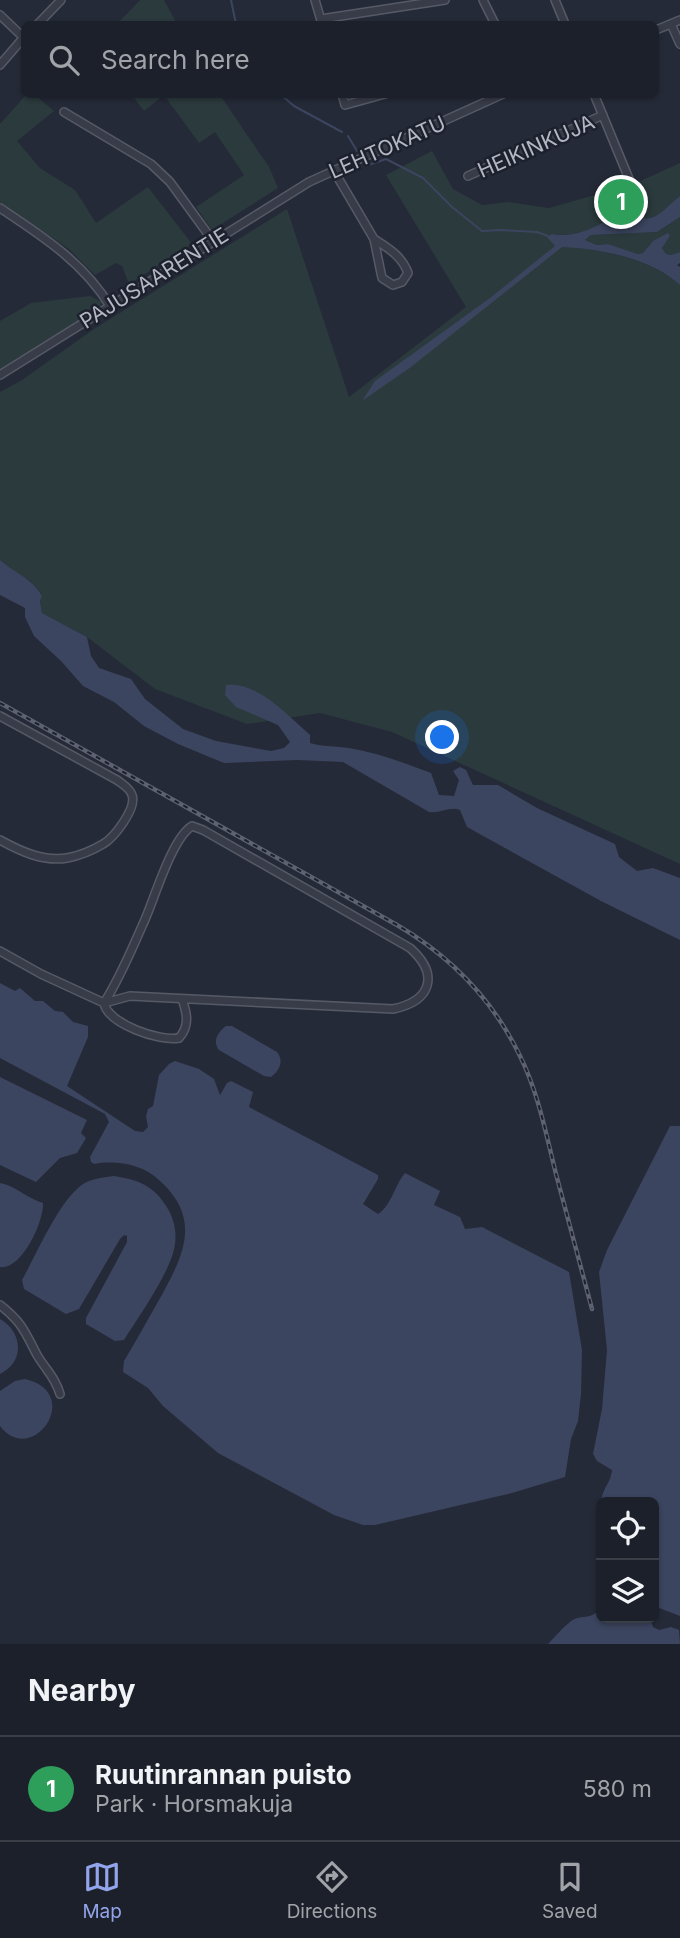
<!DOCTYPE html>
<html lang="en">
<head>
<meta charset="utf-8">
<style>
  :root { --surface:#1c202a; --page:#252832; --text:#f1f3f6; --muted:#a0a3a8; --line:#3a3e47; --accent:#92a4eb }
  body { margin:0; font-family:Inter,sans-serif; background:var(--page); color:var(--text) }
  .controls { position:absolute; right:21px; bottom:21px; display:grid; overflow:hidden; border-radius:10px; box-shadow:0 2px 5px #0004 }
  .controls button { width:63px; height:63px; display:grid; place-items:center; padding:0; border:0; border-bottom:2px solid var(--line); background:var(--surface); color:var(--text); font:35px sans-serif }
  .you { position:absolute; left:443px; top:738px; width:24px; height:24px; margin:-18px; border:5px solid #fff; border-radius:50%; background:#1a73e8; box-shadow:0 0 0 10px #1a73e833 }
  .badge { display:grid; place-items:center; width:46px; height:46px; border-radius:50%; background:var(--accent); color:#fff; font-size:23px; font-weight:700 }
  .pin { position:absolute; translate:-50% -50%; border:4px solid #fff; box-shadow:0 2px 7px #0006 }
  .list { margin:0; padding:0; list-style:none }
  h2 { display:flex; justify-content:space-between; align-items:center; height:91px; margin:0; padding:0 28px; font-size:30px }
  h2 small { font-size:23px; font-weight:400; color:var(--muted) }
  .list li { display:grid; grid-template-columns:46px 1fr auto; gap:21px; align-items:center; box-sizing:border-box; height:105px; padding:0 28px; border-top:2px solid var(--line) }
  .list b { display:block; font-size:26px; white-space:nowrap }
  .list p { margin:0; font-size:23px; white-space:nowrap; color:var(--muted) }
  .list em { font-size:23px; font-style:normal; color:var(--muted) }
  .icon { flex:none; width:38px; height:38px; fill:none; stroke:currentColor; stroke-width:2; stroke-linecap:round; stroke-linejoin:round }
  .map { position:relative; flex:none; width:680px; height:1644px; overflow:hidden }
  .search { position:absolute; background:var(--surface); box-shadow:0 2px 5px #0004; left:21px; right:21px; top:21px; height:77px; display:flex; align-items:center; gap:18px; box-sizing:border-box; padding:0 24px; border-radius:10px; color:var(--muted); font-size:26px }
  .sheet { height:196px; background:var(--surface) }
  nav { display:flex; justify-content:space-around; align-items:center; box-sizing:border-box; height:98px; border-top:2px solid var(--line); background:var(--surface); font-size:19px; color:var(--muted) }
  nav a { display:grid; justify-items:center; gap:4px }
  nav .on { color:var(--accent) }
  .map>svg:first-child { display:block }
  .green { fill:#2b3a3d }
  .water { fill:#3c455f }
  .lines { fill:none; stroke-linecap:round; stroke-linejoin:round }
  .stream { stroke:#3c455f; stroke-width:2 }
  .minor-casing { stroke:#565a66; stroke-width:10 }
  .minor { stroke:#383c48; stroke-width:7 }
  .rail-casing { stroke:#5d6171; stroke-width:4.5 }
  .rail { stroke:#1d212d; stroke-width:2; stroke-dasharray:5; stroke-linecap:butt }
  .labels { text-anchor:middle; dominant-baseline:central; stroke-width:5; stroke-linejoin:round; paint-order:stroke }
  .street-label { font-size:21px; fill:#b3b7c4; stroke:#1d212d }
</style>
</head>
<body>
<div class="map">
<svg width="680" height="1644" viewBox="0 0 680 1644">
  <rect width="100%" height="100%" fill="#252a38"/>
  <path class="green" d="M140 0H164L177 24H117Z
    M26 95H35L54 111 17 141 40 168 75 190 96 223 148 187 192 244 129 284 122 266 116 263 95 275 69 249 0 202V124Z
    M132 95H220L269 167 278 188 212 230 196 207 244 175 215 132 199 143 164 95 144 111Z
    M432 151 453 189 482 205 508 202 549 208 634 184 680 163V196C653 218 655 226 621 210 604 224 575 239 553 234L562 246C600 250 651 258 680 285V864L392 732 320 713 247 724 155 689 87 637 42 613 40 601 42 595C34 580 14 572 0 560V392L22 380 94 329 287 209 349 397 466 307 386 175Z
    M680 217V252L671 255 666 254 662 248 670 236 653 241 643 253 638 254 608 244 597 245 585 240 591 235 657 232Z
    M90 296 102 302 100 307 0 369V321L31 303Z"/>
  <path class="water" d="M680 196V217L657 232 591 235 585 240 597 245 608 244 638 254 643 253 653 241 668 233 670 236 662 248 666 254 671 255 680 252V263L677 265 680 267V285C651 258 600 249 562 247L411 367 362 401 375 381 490 298 555 246 547 237 552 234C575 239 603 225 621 210 655 226 653 218 680 196Z
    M0 560C14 572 34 580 42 596L40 601 42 613 87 637 91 656 99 668 131 679 145 699 183 729 216 741 271 751 284 748 290 742 278 725 236 707 225 695 226 685C257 681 288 716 310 735V743C323 747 336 746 349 748 378 753 405 763 431 773L439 795 454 796 459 780 453 771 460 767 466 770 473 785H498L537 808 615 844 619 857 637 871 653 868 680 878V940L601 901 467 827 460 810C450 806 440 814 429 812L343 762 297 760 224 763 178 744 144 726 114 702 83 686 61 661 34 636 25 617V608L0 595Z
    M0 983 15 991 20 988 35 1001H43L55 1011 63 1012 73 1022 88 1026V1037L67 1086 135 1131 143 1132 148 1127 146 1116 148 1109 153 1106 159 1075 169 1064 175 1061 199 1069 214 1079 220 1095 227 1083 231 1081 253 1092 249 1107 378 1175V1179L363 1204 378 1214C392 1205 394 1186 405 1173L440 1191 434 1205 460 1217 465 1229 482 1227 569 1272 582 1350 581 1394 578 1421 571 1439 565 1477 512 1493 375 1525H363L334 1515 218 1453 163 1406 148 1388 123 1372 124 1361C136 1341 147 1321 159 1300 182 1258 204 1220 159 1180 142 1164 116 1160 94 1164L91 1162 90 1157 109 1122 105 1114 0 1058Z
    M226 1026H232L277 1052C284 1061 280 1070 271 1077L264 1076 219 1050C212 1041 218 1032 226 1026Z
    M0 1077 87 1120 81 1133 86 1138 77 1153 60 1158 36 1182 0 1165Z
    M670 1126H680V1616L654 1606V1502H601V1568C595 1547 595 1518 602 1496 605 1486 611 1481 612 1470L597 1461 593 1454 602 1409 607 1350 599 1272 607 1250Z
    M113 1176C134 1179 152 1184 164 1203 173 1215 177 1229 175 1244 172 1270 139 1316 124 1340L115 1341 86 1324V1318L127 1242V1236L124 1235 120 1239 79 1309 66 1314 24 1289 22 1280C36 1255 56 1208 77 1189 86 1179 101 1178 113 1176Z
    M0 1183C16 1186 28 1199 43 1203 44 1221 22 1270 0 1267Z
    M0 1319C23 1332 25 1362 0 1374Z
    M25 1379C85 1393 32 1468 0 1426V1391L15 1381Z
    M601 1608V1618H650L653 1627 659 1630 671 1627 679 1630 680 1644H548C555 1637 562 1628 570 1622 581 1613 589 1622 601 1608Z"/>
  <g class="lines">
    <path class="stream" d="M231 0 236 24
      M280 94 294 106 342 132
      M348 136 357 151
      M365 166 386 159 423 178 452 207 482 231 501 230 537 232 548 236"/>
    <defs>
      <path id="minor" d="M315 0 322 24
        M483 0 495 24
        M555 0 565 24
        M0 15 24 38
        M321 19 445 0
        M38 24 61 0
        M671 24 680 44
        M656 30 680 20
        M0 65 24 37
        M342 94 345 105 385 94
        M594 94 634 191
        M64 112 151 164 170 182 213 241
        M334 171 374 239 382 278 393 285 402 282 408 273C402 256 388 248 374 239
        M468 176 603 115
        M0 208C42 236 83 262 110 306
        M0 375 309 182 503 94
        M0 716 117 780C122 784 130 788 132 795 137 808 114 838 103 844 93 850 78 856 67 858 43 862 20 851 0 840
        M0 951 41 974 104 1003 130 996 393 1009C431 1001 440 975 410 948L203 830 192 826C171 839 154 901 143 924 131 951 120 978 104 1003
        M104 1003C108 1024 160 1042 179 1038 190 1026 187 1013 182 999
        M0 1305C22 1322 25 1332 37 1355 46 1370 55 1377 60 1394"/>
    </defs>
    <use href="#minor" class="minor-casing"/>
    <use href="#minor" class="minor"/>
    <defs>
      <path id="rail" d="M0 703 397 925C450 956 493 1000 520 1056 538 1092 546 1134 556 1174 568 1219 580 1264 592 1309"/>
    </defs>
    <use href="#rail" class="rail-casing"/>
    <use href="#rail" class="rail"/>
  </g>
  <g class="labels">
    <g class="street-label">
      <text transform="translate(536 146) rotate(-24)">HEIKINKUJA</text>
      <text transform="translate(387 147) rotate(-24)">LEHTOKATU</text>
      <text transform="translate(154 278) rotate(-32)">PAJUSAARENTIE</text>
    </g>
  </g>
</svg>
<div class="controls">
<button><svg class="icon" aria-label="locate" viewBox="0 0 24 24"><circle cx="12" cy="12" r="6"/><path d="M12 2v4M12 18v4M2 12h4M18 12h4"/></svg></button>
<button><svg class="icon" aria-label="layers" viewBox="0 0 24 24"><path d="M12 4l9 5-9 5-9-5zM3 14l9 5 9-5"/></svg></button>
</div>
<div class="you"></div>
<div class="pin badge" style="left:621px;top:202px;background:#2e9e5b">1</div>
<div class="search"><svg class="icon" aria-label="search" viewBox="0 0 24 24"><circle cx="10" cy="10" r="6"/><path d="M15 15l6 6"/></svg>Search here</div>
</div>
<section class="sheet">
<h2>Nearby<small></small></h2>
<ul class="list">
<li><span class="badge" style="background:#2e9e5b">1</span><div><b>Ruutinrannan puisto</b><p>Park · Horsmakuja</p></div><em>580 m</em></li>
</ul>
</section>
<nav>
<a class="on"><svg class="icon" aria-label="map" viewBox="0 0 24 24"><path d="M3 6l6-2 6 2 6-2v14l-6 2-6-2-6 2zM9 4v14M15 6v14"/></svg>Map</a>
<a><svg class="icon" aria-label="directions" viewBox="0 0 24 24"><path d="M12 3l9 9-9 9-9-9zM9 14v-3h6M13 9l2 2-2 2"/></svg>Directions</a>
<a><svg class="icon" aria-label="saved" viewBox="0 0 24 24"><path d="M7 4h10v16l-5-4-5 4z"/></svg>Saved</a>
</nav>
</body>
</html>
